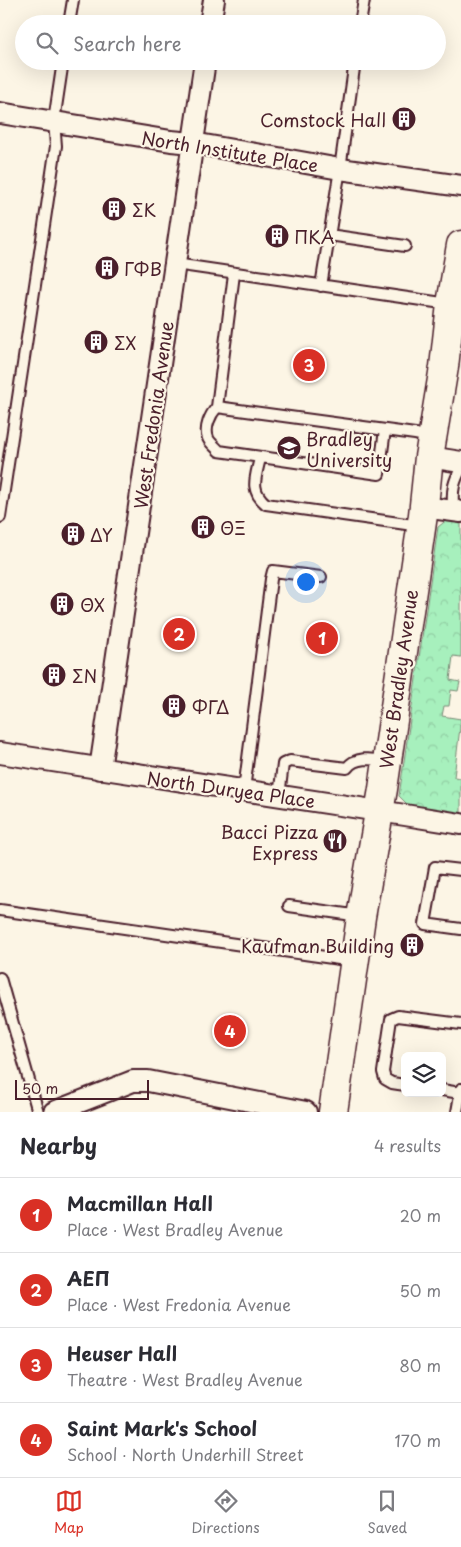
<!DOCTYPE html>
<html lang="en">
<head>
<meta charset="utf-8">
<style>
  :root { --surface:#fff; --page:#f7f7f7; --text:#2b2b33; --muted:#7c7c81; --line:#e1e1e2; --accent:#d93025 }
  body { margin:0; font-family:"Playpen Sans",sans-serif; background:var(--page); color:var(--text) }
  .controls { position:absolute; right:15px; bottom:15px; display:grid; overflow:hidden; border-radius:8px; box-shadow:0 5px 20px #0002 }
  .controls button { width:45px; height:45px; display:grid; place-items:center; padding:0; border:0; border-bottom:1px solid var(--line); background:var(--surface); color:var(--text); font:25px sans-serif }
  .scale { position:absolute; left:15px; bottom:12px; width:134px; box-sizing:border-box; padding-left:5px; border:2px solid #4a1f2b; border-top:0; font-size:14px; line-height:18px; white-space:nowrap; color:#4a1f2b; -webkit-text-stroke:4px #fcf5e5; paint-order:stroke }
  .you { position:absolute; left:305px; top:581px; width:18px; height:18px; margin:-12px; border:4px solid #fff; border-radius:50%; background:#1a73e8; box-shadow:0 0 0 8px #1a73e833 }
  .badge { display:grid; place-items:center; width:32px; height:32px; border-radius:50%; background:var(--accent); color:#fff; font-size:16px; font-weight:700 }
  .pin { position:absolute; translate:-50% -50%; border:2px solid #fff; box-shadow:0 1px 5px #0006 }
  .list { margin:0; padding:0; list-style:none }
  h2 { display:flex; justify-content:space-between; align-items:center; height:65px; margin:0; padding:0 20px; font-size:21px }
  h2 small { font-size:16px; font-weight:400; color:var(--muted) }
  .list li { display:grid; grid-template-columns:32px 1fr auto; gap:15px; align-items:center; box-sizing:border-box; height:75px; padding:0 20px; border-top:1px solid var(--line) }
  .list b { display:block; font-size:19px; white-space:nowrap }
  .list p { margin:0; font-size:16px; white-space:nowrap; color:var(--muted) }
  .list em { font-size:16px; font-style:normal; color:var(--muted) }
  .icon { flex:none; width:28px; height:28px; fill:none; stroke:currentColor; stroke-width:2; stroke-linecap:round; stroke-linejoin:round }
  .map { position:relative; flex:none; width:461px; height:1112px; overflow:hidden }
  .search { position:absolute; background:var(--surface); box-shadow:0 5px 20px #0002; left:15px; right:15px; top:15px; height:55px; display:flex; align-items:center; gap:12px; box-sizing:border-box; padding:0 18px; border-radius:28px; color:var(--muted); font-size:19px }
  .sheet { height:365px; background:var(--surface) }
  nav { display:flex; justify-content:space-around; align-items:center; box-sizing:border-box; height:70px; border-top:1px solid var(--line); background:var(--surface); font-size:14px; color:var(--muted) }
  nav a { display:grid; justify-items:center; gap:2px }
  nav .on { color:var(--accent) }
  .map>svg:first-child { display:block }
  .park { fill:url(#park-crowns); stroke:#788874 }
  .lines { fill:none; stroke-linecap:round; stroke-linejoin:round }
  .lane-casing { stroke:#4a1f2b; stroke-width:14 }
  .street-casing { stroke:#4a1f2b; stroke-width:24 }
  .secondary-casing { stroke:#4a1f2b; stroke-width:31 }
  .lane { stroke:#fcf5e5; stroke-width:10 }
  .street { stroke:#fcf5e5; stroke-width:20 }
  .secondary { stroke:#fcf5e5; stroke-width:28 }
  .labels { text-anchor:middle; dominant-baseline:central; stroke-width:4.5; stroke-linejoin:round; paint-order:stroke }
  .poi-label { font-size:18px; fill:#4a1f2b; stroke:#fcf5e5; text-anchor:start }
  .street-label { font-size:18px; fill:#4a1f2b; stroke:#fcf5e5 }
</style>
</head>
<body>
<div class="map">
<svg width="461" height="1112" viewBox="0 0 461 1112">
  <defs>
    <pattern id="park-crowns" width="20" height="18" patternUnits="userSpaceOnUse" patternTransform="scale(1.25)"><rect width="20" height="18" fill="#a7f0bd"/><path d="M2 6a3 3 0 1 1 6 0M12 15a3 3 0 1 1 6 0" fill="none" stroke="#91cda3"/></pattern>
  </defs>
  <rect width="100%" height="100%" fill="#fcf5e5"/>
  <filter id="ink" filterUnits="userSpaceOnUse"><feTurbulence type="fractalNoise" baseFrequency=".02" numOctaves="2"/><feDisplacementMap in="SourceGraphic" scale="10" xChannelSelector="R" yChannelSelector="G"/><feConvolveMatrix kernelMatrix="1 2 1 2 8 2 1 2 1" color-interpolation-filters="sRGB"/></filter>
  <g filter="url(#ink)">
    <path class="park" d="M448 519 461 521V657L453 656 450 680 460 682 458 691 451 690 449 706H444L442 716 461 719 454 777 461 778V813L408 805 399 796 438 527Z"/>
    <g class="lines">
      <defs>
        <path id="lane" d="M69 24 73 0
          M360 24 364 0
          M329 235 405 246
          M175 264 449 304
          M321 286 340 169 355 61
          M217 407 234 274
          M385 430 379 474 219 451C216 447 209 442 208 438 204 428 210 415 217 407L415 434 432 437
          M260 458C256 477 249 490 266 504L420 526
          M461 469C454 481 452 490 453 503L461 509
          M0 517 56 146 54 121 63 61
          M244 790 271 579 273 571 321 577
          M279 796 283 764 290 761 347 768C356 756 372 759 386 761
          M461 870 435 867 425 924 461 929
          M289 906 360 916
          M0 910 353 961
          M0 978 38 1112
          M405 1085 392 1083 385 1079 383 1072 391 1019 398 1016 461 1024
          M442 1090 460 1093
          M457 1112 461 1089"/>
        <path id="street" d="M210 24 214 0
          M0 113 171 141 193 143 340 169 461 186
          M429 457 461 462
          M423 507 461 512
          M0 753 405 815 461 824
          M100 769 205 61
          M54 1112 133 1081H148L306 1112"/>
        <path id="secondary" d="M333 1112 361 917 383 789 423 515 429 457 444 367 451 304 461 245"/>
      </defs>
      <use href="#lane" class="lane-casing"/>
      <use href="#street" class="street-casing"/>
      <use href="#secondary" class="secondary-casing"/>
      <use href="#lane" class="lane"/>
      <use href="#street" class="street"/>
      <use href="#secondary" class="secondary"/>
    </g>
  </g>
  <defs>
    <symbol id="building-disc" viewBox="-11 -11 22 22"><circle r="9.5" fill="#4a1f2b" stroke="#fcf5e5"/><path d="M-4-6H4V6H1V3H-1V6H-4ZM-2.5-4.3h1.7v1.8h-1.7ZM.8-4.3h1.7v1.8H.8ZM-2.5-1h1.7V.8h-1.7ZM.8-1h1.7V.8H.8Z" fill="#fff"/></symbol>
    <symbol id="university-disc" viewBox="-11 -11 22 22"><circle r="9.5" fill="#4a1f2b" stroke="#fcf5e5"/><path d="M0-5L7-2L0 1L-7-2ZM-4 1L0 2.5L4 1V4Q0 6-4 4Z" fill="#fff"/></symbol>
    <symbol id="restaurant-disc" viewBox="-11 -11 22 22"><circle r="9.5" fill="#4a1f2b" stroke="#fcf5e5"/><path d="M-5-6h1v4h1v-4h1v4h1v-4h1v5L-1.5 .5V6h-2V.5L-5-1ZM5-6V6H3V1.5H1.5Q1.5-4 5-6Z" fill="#fff"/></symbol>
  </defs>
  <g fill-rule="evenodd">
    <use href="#building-disc" x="390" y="105" width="28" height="28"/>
    <use href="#building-disc" x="100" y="195" width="28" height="28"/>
    <use href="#building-disc" x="263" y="222" width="28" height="28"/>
    <use href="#building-disc" x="93" y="254" width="28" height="28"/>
    <use href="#building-disc" x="82" y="328" width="28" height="28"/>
    <use href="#university-disc" x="275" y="434" width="28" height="28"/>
    <use href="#building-disc" x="189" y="513" width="28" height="28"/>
    <use href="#building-disc" x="59" y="520" width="28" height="28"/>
    <use href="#building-disc" x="48" y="590" width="28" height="28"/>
    <use href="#building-disc" x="40" y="661" width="28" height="28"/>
    <use href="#building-disc" x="160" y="692" width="28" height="28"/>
    <use href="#restaurant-disc" x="321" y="827" width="28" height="28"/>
    <use href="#building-disc" x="398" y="931" width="28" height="28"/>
  </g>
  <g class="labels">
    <g class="poi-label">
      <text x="386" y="119" text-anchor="end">Comstock Hall</text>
      <text x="132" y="209">ΣΚ</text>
      <text x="294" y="236">ΠΚΑ</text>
      <text x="124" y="268">ΓΦΒ</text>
      <text x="114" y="342">ΣΧ</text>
      <text x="306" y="438">Bradley<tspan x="306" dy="21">University</tspan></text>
      <text x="220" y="527">ΘΞ</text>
      <text x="90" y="534">ΔΥ</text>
      <text x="80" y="604">ΘΧ</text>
      <text x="72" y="675">ΣΝ</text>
      <text x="192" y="706">ΦΓΔ</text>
      <text x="318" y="831" text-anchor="end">Bacci Pizza<tspan x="318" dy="21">Express</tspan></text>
      <text x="394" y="945" text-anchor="end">Kaufman Building</text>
    </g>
    <g class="street-label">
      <text transform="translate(230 151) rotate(9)">North Institute Place</text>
      <text transform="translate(153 415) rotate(-82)">West Fredonia Avenue</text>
      <text transform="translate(398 679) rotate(-82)">West Bradley Avenue</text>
      <text transform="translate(231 789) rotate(8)">North Duryea Place</text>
    </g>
  </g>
</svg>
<div class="controls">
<button><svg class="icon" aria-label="layers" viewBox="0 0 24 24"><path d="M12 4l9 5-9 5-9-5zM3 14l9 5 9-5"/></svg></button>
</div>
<div class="scale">50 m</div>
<div class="you"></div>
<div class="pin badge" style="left:322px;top:638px">1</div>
<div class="pin badge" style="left:179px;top:634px">2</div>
<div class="pin badge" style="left:309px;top:365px">3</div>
<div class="pin badge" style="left:230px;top:1031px">4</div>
<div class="search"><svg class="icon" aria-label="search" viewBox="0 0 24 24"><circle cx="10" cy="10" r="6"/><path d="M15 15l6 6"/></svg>Search here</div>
</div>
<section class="sheet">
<h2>Nearby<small>4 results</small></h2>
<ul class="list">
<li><span class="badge">1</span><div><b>Macmillan Hall</b><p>Place · West Bradley Avenue</p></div><em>20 m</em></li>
<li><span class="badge">2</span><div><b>ΑΕΠ</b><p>Place · West Fredonia Avenue</p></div><em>50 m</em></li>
<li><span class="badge">3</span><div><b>Heuser Hall</b><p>Theatre · West Bradley Avenue</p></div><em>80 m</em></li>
<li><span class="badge">4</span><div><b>Saint Mark's School</b><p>School · North Underhill Street</p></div><em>170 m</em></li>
</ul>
</section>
<nav>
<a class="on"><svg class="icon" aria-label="map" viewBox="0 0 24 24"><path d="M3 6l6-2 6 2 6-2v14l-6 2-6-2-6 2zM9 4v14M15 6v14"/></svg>Map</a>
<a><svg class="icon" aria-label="directions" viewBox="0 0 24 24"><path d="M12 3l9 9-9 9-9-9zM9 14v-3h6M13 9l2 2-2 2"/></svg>Directions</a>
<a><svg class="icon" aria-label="saved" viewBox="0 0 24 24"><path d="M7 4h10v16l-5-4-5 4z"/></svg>Saved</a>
</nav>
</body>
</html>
